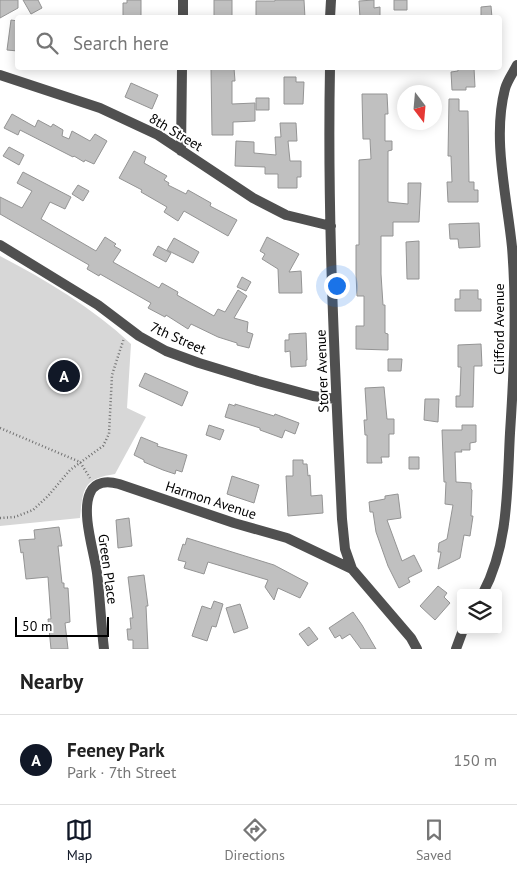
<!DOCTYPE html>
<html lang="en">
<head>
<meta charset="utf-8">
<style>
  :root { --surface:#fff; --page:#f2f2f2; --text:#222; --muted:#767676; --line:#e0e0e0; --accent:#111827 }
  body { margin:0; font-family:"PT Sans",sans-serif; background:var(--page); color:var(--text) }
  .controls { position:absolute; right:15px; bottom:15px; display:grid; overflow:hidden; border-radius:5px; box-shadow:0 2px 12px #0003 }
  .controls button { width:45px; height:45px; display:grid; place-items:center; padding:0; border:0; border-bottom:1px solid var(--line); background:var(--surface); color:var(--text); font:25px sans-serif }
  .compass { position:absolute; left:397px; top:85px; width:45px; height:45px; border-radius:50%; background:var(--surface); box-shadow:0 2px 12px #0003; rotate:164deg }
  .scale { position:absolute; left:15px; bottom:12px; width:94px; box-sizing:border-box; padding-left:5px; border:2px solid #000; border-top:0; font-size:14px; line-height:18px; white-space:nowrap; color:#000; -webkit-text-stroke:4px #fff; paint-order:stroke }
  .you { position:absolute; left:336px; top:285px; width:18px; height:18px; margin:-12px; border:4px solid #fff; border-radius:50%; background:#1a73e8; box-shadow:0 0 0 8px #1a73e833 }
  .badge { display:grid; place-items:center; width:32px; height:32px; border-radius:50%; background:var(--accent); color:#fff; font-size:16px; font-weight:700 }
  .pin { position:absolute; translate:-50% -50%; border:2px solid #fff; box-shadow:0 1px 5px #0006 }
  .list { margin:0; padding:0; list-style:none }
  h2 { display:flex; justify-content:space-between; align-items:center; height:65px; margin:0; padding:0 20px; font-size:21px }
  h2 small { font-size:16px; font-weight:400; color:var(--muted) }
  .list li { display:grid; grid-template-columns:32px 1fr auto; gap:15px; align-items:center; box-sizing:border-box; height:90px; padding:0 20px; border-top:1px solid var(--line) }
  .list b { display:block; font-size:19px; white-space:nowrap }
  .list p { margin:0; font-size:16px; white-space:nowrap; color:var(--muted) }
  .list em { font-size:16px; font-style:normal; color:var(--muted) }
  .icon { flex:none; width:28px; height:28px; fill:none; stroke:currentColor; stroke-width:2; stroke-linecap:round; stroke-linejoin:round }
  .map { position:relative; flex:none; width:517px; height:649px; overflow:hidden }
  .search { position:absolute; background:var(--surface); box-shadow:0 2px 12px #0003; left:15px; right:15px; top:15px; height:55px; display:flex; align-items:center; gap:12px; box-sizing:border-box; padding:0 18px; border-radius:5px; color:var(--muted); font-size:19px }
  .sheet { height:155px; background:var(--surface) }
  nav { display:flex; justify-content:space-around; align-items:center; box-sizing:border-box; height:70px; border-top:1px solid var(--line); background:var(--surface); font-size:14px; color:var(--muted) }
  nav a { display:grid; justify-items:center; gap:2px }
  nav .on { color:var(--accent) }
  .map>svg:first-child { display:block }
  .green { fill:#d7d7d7 }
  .building { fill:#c0c0c0; stroke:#949494 }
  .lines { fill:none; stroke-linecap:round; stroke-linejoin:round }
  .path { stroke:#727272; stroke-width:2.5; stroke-dasharray:1 2.5; stroke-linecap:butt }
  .street { stroke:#505050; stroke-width:10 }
  .labels { text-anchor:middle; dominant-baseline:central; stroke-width:4; stroke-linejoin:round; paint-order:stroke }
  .street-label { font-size:14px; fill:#000; stroke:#fff }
</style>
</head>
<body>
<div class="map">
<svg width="517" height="649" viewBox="0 0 517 649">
  <rect width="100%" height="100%" fill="#fff"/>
  <path class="green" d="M0 256C46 280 93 308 131 344L127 408 146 417 115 474C83 479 83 488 80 518L0 526Z"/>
  <path class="building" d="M0 0H18V8L0 18Z
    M23 0H38L42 8 31 14Z
    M127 0H141V17H123V3H127Z
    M214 0H232V18H214Z
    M275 0H304L305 18H256V1H275Z
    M374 0V8L380 7V18H360L359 1Z
    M394 0H407V10H394Z
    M491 6 492 18H481V7Z
    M11 20 18 21V51L7 50Z
    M211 68H234L235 81H232V104L255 103V121L233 122V135H212Z
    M458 68H474L475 87H466V90H452L451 72 458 71Z
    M284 77H296V82H304L303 104H284Z
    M131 83 158 95 152 109 125 97Z
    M362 94H387L388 114H385V141H392V150L388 151V202L408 204V183H421L419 222H393V236H381V274L383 305H385V333L388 334V350L356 349V326H364V296H357L356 274V245H359V160L371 159 370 139H363Z
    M256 98H269V110H256Z
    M449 99H459V111H468L469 182H474V190H478V202H448L447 182H452L451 156H448Z
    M12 114 35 127 38 120 51 127 53 124 63 130 62 136 69 139 72 131 90 141 95 134 107 141 94 164 85 160 84 162 74 156 73 157 20 130 18 135 4 128Z
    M280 123H296L297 141H288L290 161H301V177H297V188H278V174H265V167L235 166 236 141 254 142V153L276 155 275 137H281Z
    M9 147 24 155 19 165 3 156Z
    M134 151 146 157 144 163 167 176 164 180 169 183 168 185 186 194 188 190 211 203 210 206 237 220 228 236 184 211 178 221 164 212 167 207 141 192 142 190 119 178Z
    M23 172 71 197 65 209 50 202 41 219 96 251 105 237 116 244 114 246 121 250 113 262 159 288 162 283 178 292 177 295 214 316 218 309 225 312 238 290 247 296 234 318 248 322 247 332 253 334 249 348 237 345V343L218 337 191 324 188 329 166 315 165 317 148 308 151 303 100 274 99 276 87 269 89 265 0 214V197L22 208 32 191 17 183Z
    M78 185 89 191 83 201 72 194Z
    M479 223 480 247 459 248 458 239H450L449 224Z
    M267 237 299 254 289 272 301 271 302 293H279L278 269 262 259 265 254 260 251Z
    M174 238 199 252 193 263 167 250Z
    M419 241V279H407L406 242Z
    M158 246 171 253 166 262 153 255Z
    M242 277 251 282 246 291 237 287Z
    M460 290H478V299H481V311H455V299H460Z
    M306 333 307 360H306V366L291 367 290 351 285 352V340H289V334Z
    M481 344 482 366H474L473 407H456V396H460L461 367H458V345Z
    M388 359H402L401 371H388Z
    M145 373 188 392 182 406 139 386Z
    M384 387 387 419H394V434H389V457H381L382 463H367V435H365L364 420H367L365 388Z
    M425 399H439L438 422 424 420Z
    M229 404 235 406V404L274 416 275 414 299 423 295 434 285 430 282 438 260 430V428L225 417Z
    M209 425 224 430 220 440 206 435Z
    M462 425H476V442L470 443V450H461L462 452H455L456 482 471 483V489L472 490 471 516H473L470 536 464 535 460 558 438 569 441 552H438L439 543 447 539 453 505 445 504 446 482H444L442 430H462Z
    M141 437 158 444 157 446 187 455 182 472 176 470 175 474 163 470 144 462V460L134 455Z
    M409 457H419V469H409Z
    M293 460H303V464H307L308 476 310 475 311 496 322 495 323 513 288 516 286 476H293Z
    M232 476 259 485 254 503 227 494Z
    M398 494 401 518 387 520 402 561 414 555 422 571 408 578 410 582 399 588 388 566 376 532 373 512H370L369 502 385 499V496Z
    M129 518 132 546 118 548 116 520Z
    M59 527 62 546H58L62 583H64V588H68L69 604 70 622 65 623 68 649H51L48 619H51L48 577 26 579 23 552 21 553 19 540 35 539 34 530Z
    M187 538 274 565 308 583 300 598 278 588 274 600 265 587 268 580 208 562 204 574 184 568 186 562 178 560 183 544 185 545Z
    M144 575 148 606H146L148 649H133V640H128L127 629H131L130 618H133L128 577Z
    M438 586 447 593 444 597 450 603 435 620 420 606Z
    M214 601 223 604 216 627 212 626 207 641 192 636 202 606 211 609Z
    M240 604 248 628 234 633 226 608Z
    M353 612 362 625 376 649H361L350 634 342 639 340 635 335 638 329 628Z
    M309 627 318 639 308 646 299 634Z"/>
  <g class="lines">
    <path class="path" d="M0 428 80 462 90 478
      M0 518 15 517 33 510 48 496 70 470 103 446 109 434 112 375 124 338"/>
    <path class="street" d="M183 18V0
      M330 18 331 0
      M330 68C327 218 335 369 342 519L345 549 352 569 411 638 417 649
      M0 75 100 108 158 135 253 198 286 215 331 226
      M181 151 182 68
      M0 245 98 305 139 336 166 351 199 363 258 381 313 396 336 399
      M483 593C509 544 507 488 510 433 514 372 517 309 512 247 507 197 492 138 505 89 507 81 513 73 517 65
      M104 649C101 624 100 598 97 573 94 551 81 513 90 493 95 481 108 481 119 484L234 523 287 538 352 569
      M456 649 463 630"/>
  </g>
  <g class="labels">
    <g class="street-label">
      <text transform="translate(176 132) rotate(31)">8th Street</text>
      <text transform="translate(499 329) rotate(-90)">Clifford Avenue</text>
      <text transform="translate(178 338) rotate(24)">7th Street</text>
      <text transform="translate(322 371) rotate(-92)">Storer Avenue</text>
      <text transform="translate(211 500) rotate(18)">Harmon Avenue</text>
      <text transform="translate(108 569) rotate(82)">Green Place</text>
    </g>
  </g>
</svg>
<div class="controls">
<button><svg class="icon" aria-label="layers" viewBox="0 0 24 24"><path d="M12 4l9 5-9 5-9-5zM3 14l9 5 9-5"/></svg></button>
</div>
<svg class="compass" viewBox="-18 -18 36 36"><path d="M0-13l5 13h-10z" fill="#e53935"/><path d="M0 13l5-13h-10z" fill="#767676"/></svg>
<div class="scale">50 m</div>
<div class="you"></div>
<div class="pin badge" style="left:64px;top:376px">A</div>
<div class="search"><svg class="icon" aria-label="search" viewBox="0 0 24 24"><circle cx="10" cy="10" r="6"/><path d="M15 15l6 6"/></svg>Search here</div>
</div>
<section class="sheet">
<h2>Nearby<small></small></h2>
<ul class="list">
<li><span class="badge">A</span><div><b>Feeney Park</b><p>Park · 7th Street</p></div><em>150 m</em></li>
</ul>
</section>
<nav>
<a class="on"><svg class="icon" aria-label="map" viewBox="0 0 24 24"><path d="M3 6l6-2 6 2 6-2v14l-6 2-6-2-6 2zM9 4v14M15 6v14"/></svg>Map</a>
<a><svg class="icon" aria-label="directions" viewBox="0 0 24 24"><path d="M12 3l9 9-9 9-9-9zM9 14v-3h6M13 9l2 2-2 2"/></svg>Directions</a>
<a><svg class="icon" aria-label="saved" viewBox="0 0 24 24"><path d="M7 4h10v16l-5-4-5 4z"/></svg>Saved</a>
</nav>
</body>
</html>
